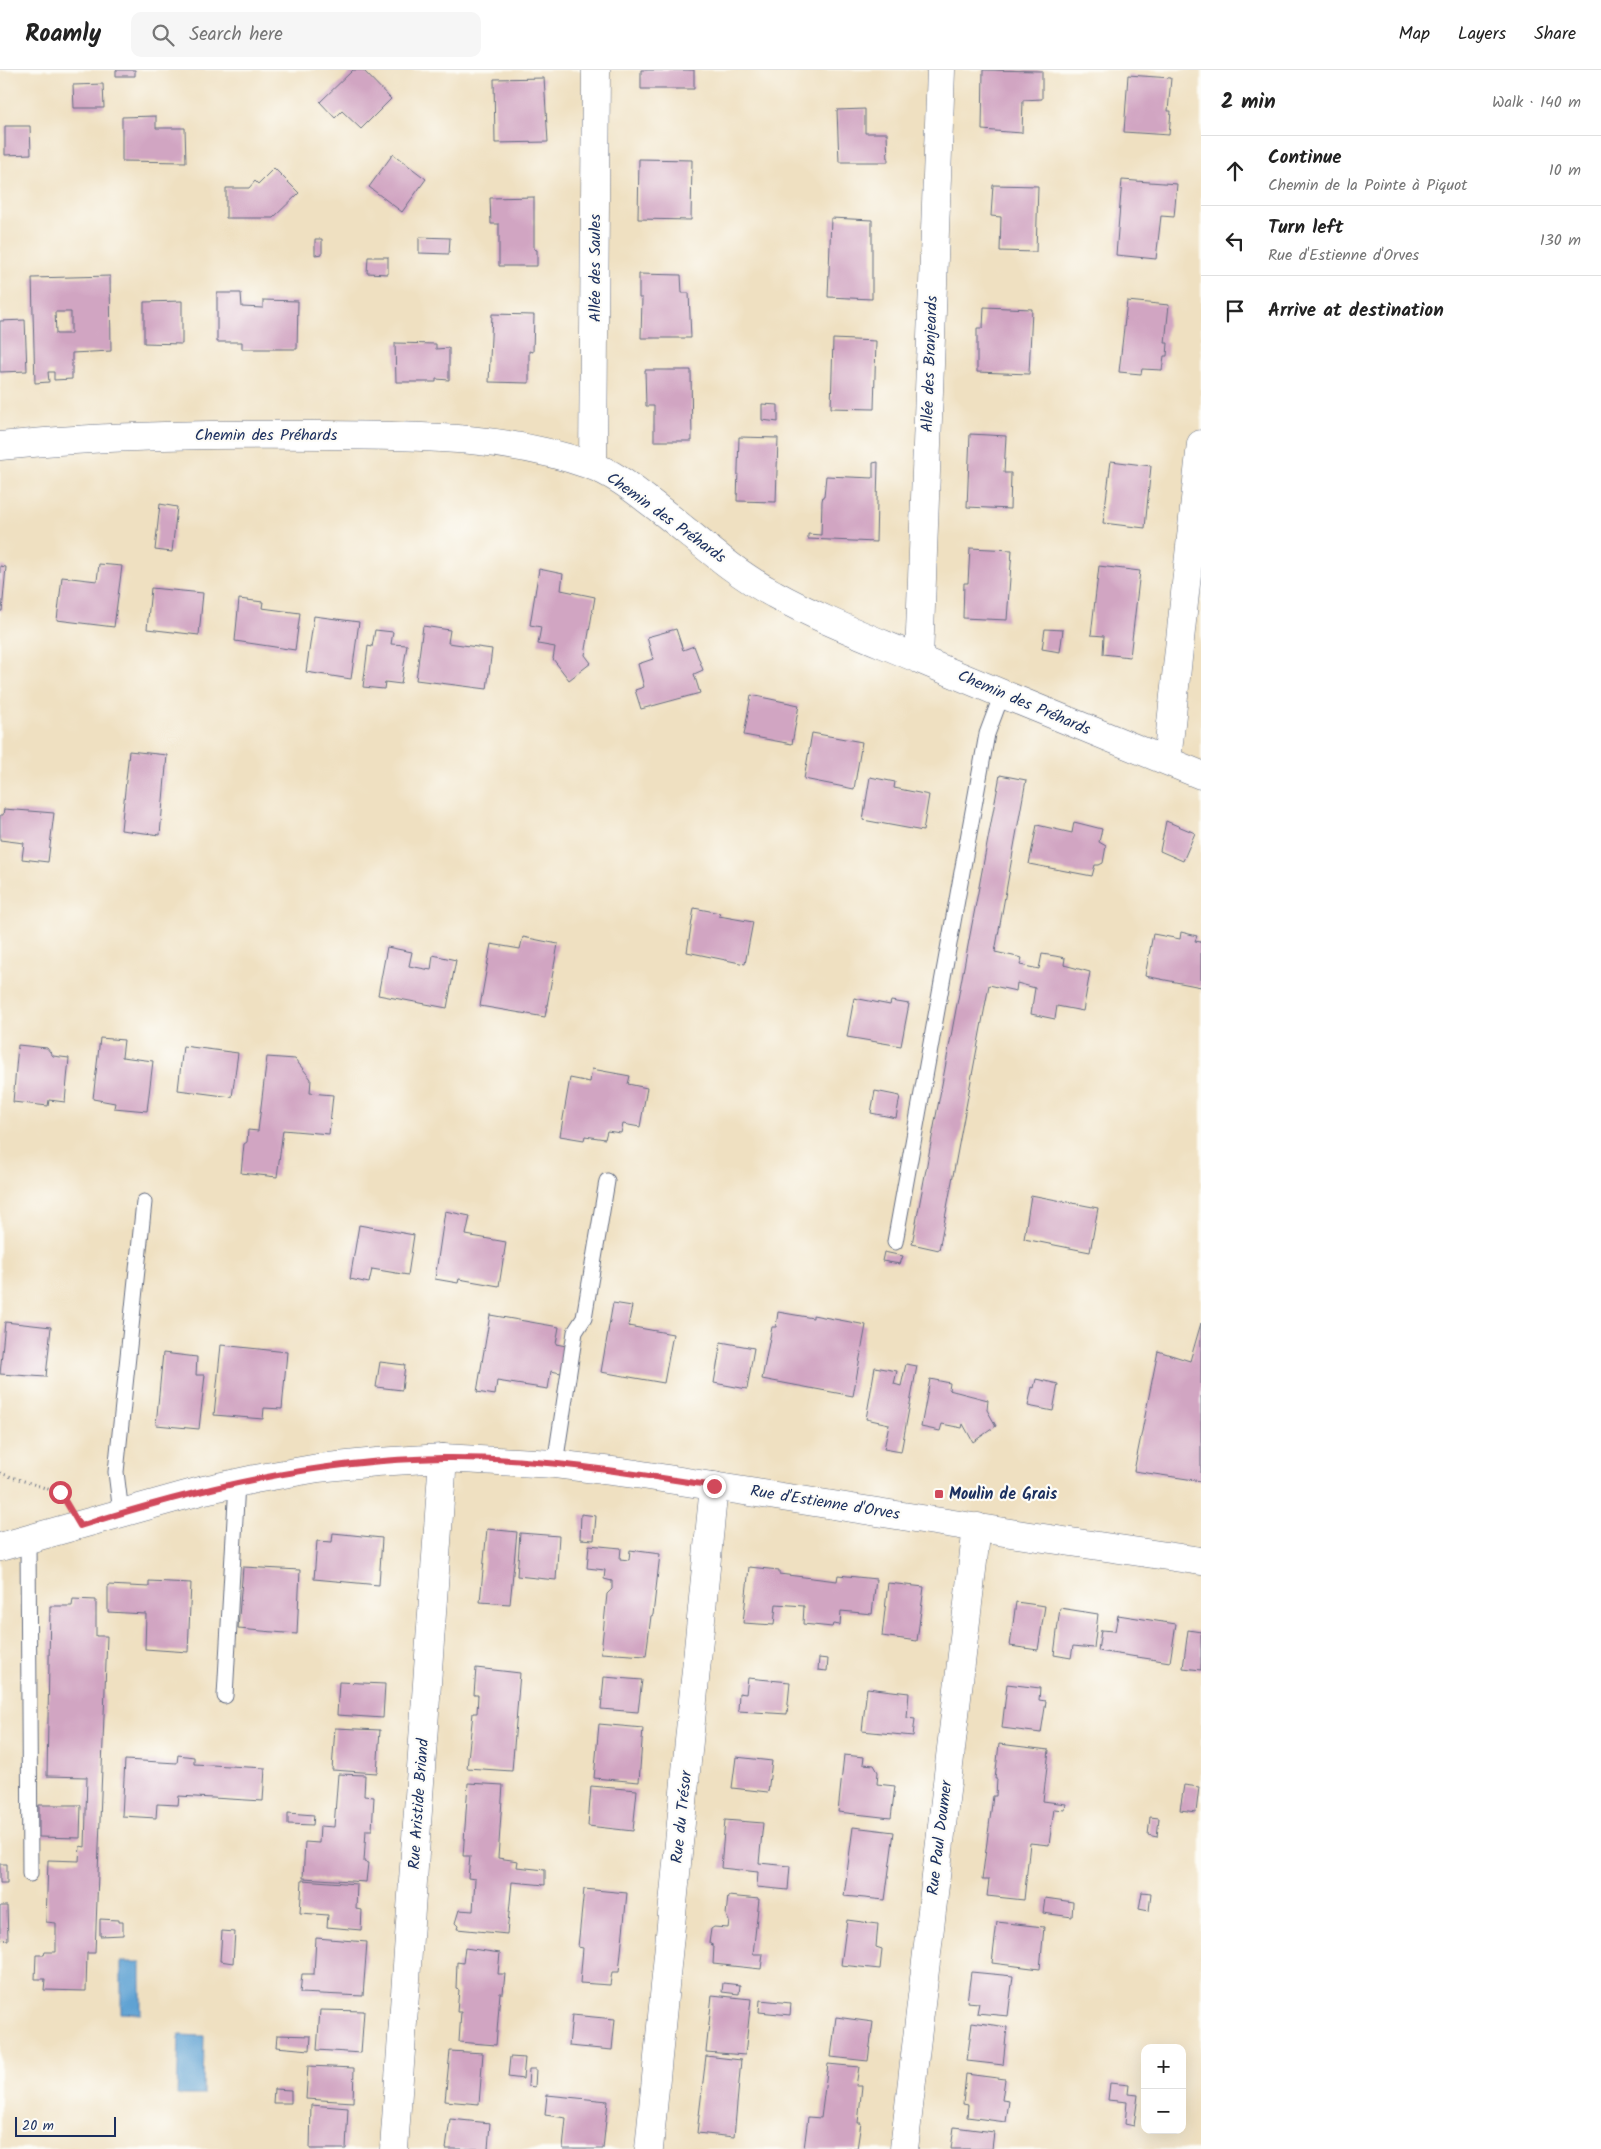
<!DOCTYPE html>
<html lang="en">
<head>
<meta charset="utf-8">
<style>
  :root { --surface:#fff; --page:#f6f6f6; --text:#222; --muted:#767676; --line:#e0e0e0 }
  body { margin:0; font-family:Kalam,sans-serif; background:var(--page); color:var(--text) }
  .controls { position:absolute; right:15px; bottom:15px; display:grid; overflow:hidden; border-radius:10px; box-shadow:0 5px 20px #0002 }
  .controls button { width:45px; height:45px; display:grid; place-items:center; padding:0; border:0; border-bottom:1px solid var(--line); background:var(--surface); color:var(--text); font:25px sans-serif }
  .scale { position:absolute; left:15px; bottom:12px; width:101px; box-sizing:border-box; padding-left:5px; border:2px solid #1b2f5e; border-top:0; font-size:14px; line-height:18px; white-space:nowrap; color:#1b2f5e; -webkit-text-stroke:4px #fdfcf7; paint-order:stroke }
  .stop { position:absolute; width:15px; height:15px; margin:-11px; border:4px solid #d1495b; border-radius:50%; background:#fff }
  .stop.end { background:#d1495b; border-color:#fff; box-shadow:0 1px 5px #0008 }
  .list { margin:0; padding:0; list-style:none }
  h2 { display:flex; justify-content:space-between; align-items:center; height:65px; margin:0; padding:0 20px; font-size:21px }
  h2 small { font-size:16px; font-weight:400; color:var(--muted) }
  .list li { display:grid; grid-template-columns:32px 1fr auto; gap:15px; align-items:center; box-sizing:border-box; height:70px; padding:0 20px; border-top:1px solid var(--line) }
  .list b { display:block; font-size:19px; white-space:nowrap }
  .list p { margin:0; font-size:16px; white-space:nowrap; color:var(--muted) }
  .list em { font-size:16px; font-style:normal; color:var(--muted) }
  .icon { flex:none; width:28px; height:28px; fill:none; stroke:currentColor; stroke-width:2; stroke-linecap:round; stroke-linejoin:round }
  .map { position:relative; flex:none; width:1201px; height:2079px; overflow:hidden }
  header { display:flex; align-items:center; gap:30px; box-sizing:border-box; height:70px; padding:0 25px; background:var(--surface); border-bottom:1px solid var(--line) }
  header strong { font-size:24px }
  nav { display:flex; gap:28px; margin-inline-start:auto; font-size:18px }
  .search { width:350px; height:45px; background:var(--page); display:flex; align-items:center; gap:12px; box-sizing:border-box; padding:0 18px; border-radius:10px; color:var(--muted); font-size:19px }
  main { display:flex }
  aside { flex:1; background:var(--surface) }
  .map>svg:first-child { display:block }
  .water { fill:#5fa2d3; stroke:#3d6898 }
  .building { fill:#d1a5c2; fill-rule:evenodd }
  .lines { fill:none; stroke-linecap:round; stroke-linejoin:round }
  .service-casing { stroke:#656d81; stroke-width:17 }
  .minor-casing { stroke:#656d81; stroke-width:29 }
  .tertiary-casing { stroke:#656d81; stroke-width:29 }
  .path { stroke:#656d81; stroke-width:3; stroke-dasharray:1 4; stroke-linecap:butt }
  .service { stroke:#fff; stroke-width:15 }
  .minor { stroke:#fff; stroke-width:28 }
  .tertiary { stroke:#fff; stroke-width:28 }
  .route { stroke:#d1495b; stroke-width:6 }
  .poi-dot { fill:#d1495b; stroke:#fdfcf7; stroke-width:2 }
  .labels { text-anchor:middle; dominant-baseline:central; stroke-width:4.5; stroke-linejoin:round; paint-order:stroke }
  .street-label { font-size:16px; fill:#1b2f5e; stroke:#fdfcf7 }
  .poi-label { font-size:16px; font-weight:bold; fill:#1b2f5e; stroke:#fdfcf7; text-anchor:start }
</style>
</head>
<body>
<header>
<strong>Roamly</strong>
<div class="search"><svg class="icon" aria-label="search" viewBox="0 0 24 24"><circle cx="10" cy="10" r="6"/><path d="M15 15l6 6"/></svg>Search here</div>
<nav><a>Map</a><a>Layers</a><a>Share</a></nav>
</header>
<main>
<div class="map">
<svg width="1201" height="2079" viewBox="0 0 1201 2079">
  <rect width="100%" height="100%" fill="#fdfcf7"/>
  <filter id="ink" filterUnits="userSpaceOnUse"><feTurbulence type="fractalNoise" baseFrequency=".02" numOctaves="2"/><feDisplacementMap in="SourceGraphic" scale="10" xChannelSelector="R" yChannelSelector="G"/><feConvolveMatrix kernelMatrix="1 2 1 2 8 2 1 2 1" color-interpolation-filters="sRGB"/></filter>
  <filter id="wash" filterUnits="userSpaceOnUse"><feTurbulence type="fractalNoise" baseFrequency=".0096" numOctaves="4" result="noise"/><feDisplacementMap in="SourceGraphic" scale="20" xChannelSelector="R" yChannelSelector="G"/><feGaussianBlur stdDeviation="1.12" result="paint"/><feColorMatrix in="noise" values="0 0 0 0 0 0 0 0 0 0 0 0 0 0 0 0 0 1.4 0 .05"/><feComposite in="paint" operator="in"/></filter>
  <g filter="url(#wash)">
    <rect width="100%" height="100%" fill="#efe0c1"/>
    <path class="water" d="M121 1892H141V1944L121 1943Z
      M179 1965 204 1966 203 2025H177Z"/>
    <g id="blocks">
      <path class="building" d="M116 0H135V6H116Z
        M353 0H363L391 29 361 59 342 41 335 48 320 32Z
        M641 0H694V19H641Z
        M983 0 1042 1V29L1023 30 1022 63 982 60Z
        M1128 5 1171 8 1168 41H1171L1169 65 1124 62Z
        M544 8 548 72 495 73 494 9Z
        M103 14 104 38H74L73 15Z
        M865 39V63H887L888 92H839L837 40Z
        M156 46V58H185L186 92 122 91V47Z
        M5 56H30L31 84 5 85Z
        M393 84 426 109 402 142 369 117Z
        M639 89 692 90 691 150 638 149Z
        M274 98 299 123 273 148H226V118H249L255 111 258 114Z
        M1122 110 1177 114 1174 147 1161 146 1156 189 1116 185Z
        M993 115 1038 116 1036 182 1000 181 1001 147 991 146Z
        M534 127V179L537 180V196H499V154H491L490 128Z
        M831 148 872 150V229L828 227Z
        M419 167 450 168 449 184 419 183Z
        M315 169H322V184L315 185Z
        M368 187H388V204L367 203Z
        M639 204 681 205 682 223H689L691 268H641L642 228H639Z
        M110 206 111 281 72 283V309L54 310V302H48L49 312 35 313 32 208ZM55 242H71V264H56Z
        M217 223H241L242 237 263 238V230L298 231 297 279H242V272H217Z
        M182 231V274L144 273V232Z
        M1127 231 1169 235 1165 273H1168L1167 286H1164L1162 300 1142 299 1141 304 1119 302Z
        M984 237 1032 239 1029 304 977 302V258H983Z
        M492 244 534 245 533 282 529 281V313L489 312Z
        M25 250 27 301 0 302V251Z
        M833 269 876 271 874 339 831 338Z
        M395 273 436 274V279L449 278V310L436 309V312H396Z
        M645 300H691L692 371H654V336H646Z
        M762 334 778 335V352L762 350Z
        M970 364 1006 366 1004 403H1011L1010 439 967 437Z
        M739 367 778 368 776 432 737 431Z
        M1111 391 1151 396 1145 458 1103 453Z
        M878 392 876 472 808 469V464L821 465 822 431 823 426H824L826 406 873 408V393Z
        M160 434 177 437 172 482 155 480Z
        M970 478 1012 480 1007 550 963 548 964 513H968Z
        M99 494 122 496 114 557 57 550 62 507 97 511Z
        M0 496 6 497 2 541H0Z
        M1099 496 1140 501 1130 587 1103 584 1104 566 1091 565Z
        M539 499 563 504 561 520 595 527 585 585 591 593 569 610 553 589 555 577 538 574 541 557 530 555Z
        M151 518 203 523 199 565 147 559Z
        M239 529 263 532 262 538 300 543 295 580 235 571Z
        M314 546 359 552 351 609 306 602Z
        M423 556 450 560 448 573 492 579 487 619 416 610Z
        M676 559 683 580 694 576 703 600 694 604 700 623 641 639 635 620 644 617 638 594 653 589 647 567Z
        M1045 559 1063 560 1060 582 1042 579Z
        M375 560 393 562 391 574 407 575 401 614 385 612 384 619 363 617 368 576 372 577Z
        M751 625 799 635 792 674 744 665Z
        M812 663 862 672 854 719 804 709Z
        M129 681 167 685 160 765 121 760Z
        M1000 705 1026 710 995 882 1022 888 1020 895 1039 899 1042 884 1055 886 1065 888 1064 895 1090 902 1083 941 1057 936 1055 949 1031 944 1035 918 1017 913 1016 921 989 915 939 1180 912 1174Z
        M870 707 895 712 894 718 929 725 923 761 863 750Z
        M4 739 54 743 48 792 22 789 24 773 0 770V745H3Z
        M1166 751 1195 763 1183 791 1160 781Z
        M1074 752 1102 759 1099 772 1106 776 1103 793 1099 795H1095L1092 806 1029 794 1037 755 1072 763Z
        M694 838 720 843 719 846 753 852 745 894 687 882Z
        M1181 862 1197 866 1195 871 1201 872V917L1145 906 1153 864 1180 869Z
        M523 867 558 874 545 947 480 936 491 874 520 879Z
        M387 877 412 882 409 896 431 900 433 885 456 890 447 938 378 925Z
        M854 928 890 935 891 931 909 934 901 976 847 967Z
        M100 968 124 970 122 987 153 991 147 1041 114 1038 115 1033 93 1029Z
        M18 975 47 978 53 986 69 988 65 1032 49 1030 48 1036 13 1032Z
        M183 976 238 983 232 1027 178 1020Z
        M267 987 295 989 311 1009 310 1023 333 1025 329 1064 283 1060 277 1107 241 1103 244 1074 247 1072 248 1060 258 1061Z
        M592 999 630 1006 628 1014 647 1018 640 1057 623 1054 621 1063 607 1061 605 1069 585 1066 584 1070 560 1066 570 1008 590 1012Z
        M875 1021 900 1026 896 1048 871 1043Z
        M1031 1125 1098 1138 1090 1182 1024 1169Z
        M445 1141 470 1146 466 1165 506 1172 499 1216 459 1209 458 1213 435 1209Z
        M359 1155 414 1165 408 1205 372 1199 369 1213 350 1209Z
        M884 1182 903 1186 900 1194 882 1191Z
        M613 1233 632 1236 628 1256 673 1264 664 1313 601 1302Z
        M778 1242 813 1248V1245L866 1255 853 1326 762 1309 772 1257H776Z
        M490 1245 559 1257 556 1274 566 1276 561 1303 551 1301 548 1319 497 1311 495 1325 477 1322Z
        M5 1252 51 1257 46 1307 0 1304Z
        M1201 1253V1411L1134 1401 1158 1281 1190 1291Z
        M721 1272 754 1278 747 1319 714 1313Z
        M221 1275 287 1282 282 1339 264 1338 263 1349 214 1345Z
        M163 1283 197 1287 196 1305H205L199 1359 156 1355Z
        M380 1292 405 1295 402 1320 376 1317Z
        M906 1294 917 1296 901 1382 884 1379 889 1354 866 1349 875 1297 897 1301 894 1314 901 1316Z
        M930 1309 950 1313 949 1320 988 1330 987 1340 996 1356 973 1372 963 1354 962 1358 942 1354 940 1361 921 1357Z
        M1036 1309 1058 1314 1053 1341 1028 1336 1032 1317 1034 1318Z
        M581 1444 596 1446 594 1470 580 1469Z
        M487 1459 517 1462 510 1534 480 1532Z
        M333 1463 382 1468 379 1515 314 1509 317 1471 332 1472Z
        M520 1463 559 1466 556 1510 517 1506Z
        M589 1475 621 1478 620 1489 629 1490 630 1480 660 1484 653 1545 651 1546 646 1586 601 1583 607 1524 612 1519V1511L604 1509 605 1500 587 1498Z
        M243 1497 300 1500 297 1564 238 1559Z
        M749 1497 779 1500V1504L837 1511 838 1505 876 1509 872 1544 841 1541 840 1555 833 1554 832 1557 803 1554 804 1536 776 1534 774 1555 743 1553Z
        M149 1511 191 1513 188 1582 145 1579 146 1544 108 1542V1515L149 1517Z
        M888 1513 924 1517 917 1571 882 1566Z
        M73 1529 96 1530V1566H107L95 1883H87L86 1921 44 1920 45 1909H35L36 1885H44L45 1882H56V1853L46 1852 48 1790 79 1791 80 1776 85 1777 87 1707 47 1706 50 1536H72Z
        M1016 1532 1045 1536 1038 1580 1010 1576Z
        M1060 1538 1098 1544 1094 1578 1073 1576 1071 1588 1054 1585Z
        M1118 1545 1176 1554 1170 1592 1098 1581 1101 1560 1115 1561Z
        M1188 1560 1201 1562V1600L1183 1598Z
        M819 1588 828 1589 827 1601 818 1600Z
        M476 1598 520 1603 512 1701 467 1698 473 1643H477L478 1625H474Z
        M604 1607 642 1610 638 1642 601 1639Z
        M748 1608 790 1612 787 1644 738 1641 739 1623 746 1624Z
        M339 1612 385 1614 383 1648 337 1645Z
        M1007 1614 1040 1618 1039 1630 1046 1631 1041 1663 1002 1658Z
        M867 1618 909 1623 907 1648 915 1649 913 1666 862 1661Z
        M599 1654 643 1658 639 1712 594 1708Z
        M335 1658 380 1660 377 1703 332 1700Z
        M999 1674 1049 1680 1043 1731 1066 1734 1065 1740 1054 1739 1049 1775 1030 1773 1024 1830 987 1826 989 1810H982L993 1726H996L997 1709H995Z
        M178 1685 194 1687V1694L265 1698 263 1731 179 1726 178 1735 157 1734 156 1748 122 1746 125 1690 177 1693Z
        M844 1685 864 1687 863 1694 874 1695 878 1702 877 1714 895 1716 891 1748 838 1742Z
        M736 1687 772 1691 768 1722 732 1718Z
        M338 1704 365 1705 364 1726 374 1727 372 1760H366L364 1792 368 1793 366 1812 303 1808 305 1772 319 1773 320 1756 334 1757Z
        M468 1713 503 1715 498 1788 518 1791 517 1797 545 1800V1815L512 1812 507 1864 457 1859 458 1856 455 1853 459 1840 473 1841 475 1809 468 1808 470 1786H463Z
        M1184 1715 1199 1717 1196 1742 1180 1740Z
        M591 1716 637 1720 633 1761 588 1756Z
        M39 1735H81L80 1768 39 1767Z
        M288 1743 314 1745 313 1755 288 1754Z
        M1150 1747 1159 1748 1157 1767 1148 1765Z
        M725 1750 763 1753 759 1793 790 1796 788 1820 757 1817 758 1802 721 1798Z
        M853 1757 894 1762 885 1830 844 1826Z
        M0 1794H7V1813H0Z
        M302 1810 357 1814 356 1839 362 1840 361 1860 327 1857 328 1845 300 1843Z
        M584 1819 627 1823 619 1902H612L610 1915 580 1913 583 1878 578 1877Z
        M1142 1822 1151 1823 1149 1841 1139 1839Z
        M728 1826 759 1829 753 1884H763L761 1899 713 1894 714 1876 709 1873 711 1859 714 1857 728 1858 729 1851 726 1845Z
        M1045 1828 1073 1832 1072 1847 1043 1843Z
        M0 1836H7L8 1870 0 1869Z
        M100 1849 118 1850V1852H123V1865L100 1866Z
        M847 1850 878 1854 876 1877 882 1879 880 1899 841 1895Z
        M997 1852 1044 1857 1040 1899 992 1893Z
        M222 1861 235 1862 233 1893 220 1891Z
        M316 1868 367 1872 363 1926 300 1923 302 1904H314Z
        M465 1878 500 1883 498 1904H505L503 1923H500L496 1975 459 1972 461 1942H457L459 1920 456 1919 457 1892 463 1893Z
        M971 1902 1013 1906 1008 1946 977 1943 979 1933 967 1932Z
        M723 1913 740 1915 739 1924 722 1922Z
        M712 1925 751 1929 745 1985 706 1982Z
        M760 1930 791 1933 790 1945 759 1942Z
        M320 1940 364 1941 361 1983 317 1980Z
        M572 1945 615 1949 612 1980 569 1976Z
        M836 1947 873 1952 868 1991 831 1987Z
        M972 1952 1007 1957 1003 1995 967 1991Z
        M277 1965 311 1966 310 1980 276 1977Z
        M450 1981 483 1983 479 2034 445 2031Z
        M706 1986 741 1990 734 2067 697 2063Z
        M510 1987 525 1988 523 2009 508 2007Z
        M828 1994 859 1997 856 2016H862L858 2053H861L857 2079H804L808 2047 821 2048Z
        M308 1996 354 1998 353 2032 306 2029Z
        M529 1999H536L535 2017 528 2016Z
        M966 2004 1005 2009 1002 2030 1009 2031 1006 2052 967 2047 968 2035 963 2034Z
        M1110 2013 1129 2015 1128 2024 1138 2025 1134 2056 1125 2054 1127 2032 1108 2030Z
        M274 2019 291 2020V2033H273Z
        M547 2025 608 2031 603 2079H563L566 2048 545 2045Z
        M311 2035 348 2038 346 2079H310Z
        M450 2049 490 2053 488 2079H446Z
        M954 2057 994 2062 992 2079H951Z"/>
    </g>
  </g>
  <g filter="url(#ink)">
    <use href="#blocks" fill-opacity="0" stroke="#656d81" stroke-width="1"/>
    <g class="lines">
      <defs>
        <path id="service" d="M895 1172 987 664 1002 624
          M555 1394 575 1262 584 1248 607 1111
          M121 1443 116 1402 144 1132
          M28 1469 30 1804
          M225 1626 237 1413"/>
        <path id="minor" d="M0 376C109 365 219 364 328 365 416 366 506 365 590 395 611 402 632 418 650 432 690 462 730 501 774 524 821 550 872 569 921 590 1014 629 1107 667 1201 705
          M593 396 596 0
          M919 589 941 0
          M1167 691 1201 374
          M394 2079 443 1388
          M649 2079 714 1416
          M904 2079 977 1457"/>
        <path id="tertiary" d="M0 1477 204 1420 255 1409 318 1398 377 1392 443 1388 555 1394 636 1404 1030 1466 1201 1491"/>
      </defs>
      <use href="#service" class="service-casing"/>
      <use href="#minor" class="minor-casing"/>
      <use href="#tertiary" class="tertiary-casing"/>
      <path class="path" d="M0 1403 60 1423 63 1428"/>
      <use href="#service" class="service"/>
      <use href="#minor" class="minor"/>
      <use href="#tertiary" class="tertiary"/>
    </g>
  </g>
  <g class="lines" filter="url(#ink)">
    <path class="route" d="M60 1422 80 1456C198 1418 319 1390 443 1388 534 1387 624 1402 714 1416"/>
  </g>
  <rect class="poi-dot" x="934" y="1419" width="10" height="10" rx="2.5"/>
  <g class="labels">
    <g class="street-label">
      <text transform="translate(595 198) rotate(-90)">Allée des Saules</text>
      <text transform="translate(930 294) rotate(-88)">Allée des Branjeards</text>
      <text x="266" y="365">Chemin des Préhards</text>
      <text transform="translate(666 448) rotate(36)">Chemin des Préhards</text>
      <text transform="translate(1024 633) rotate(23)">Chemin des Préhards</text>
      <text transform="translate(825 1433) rotate(9)">Rue d'Estienne d'Orves</text>
      <text transform="translate(419 1734) rotate(-86)">Rue Aristide Briand</text>
      <text transform="translate(682 1747) rotate(-84)">Rue du Trésor</text>
      <text transform="translate(940 1768) rotate(-83)">Rue Paul Doumer</text>
    </g>
    <g class="poi-label">
      <text x="949" y="1424">Moulin de Grais</text>
    </g>
  </g>
</svg>
<div class="controls">
<button>+</button>
<button>−</button>
</div>
<div class="scale">20 m</div>
<div class="stop" style="left:60px;top:1422px"></div>
<div class="stop end" style="left:714px;top:1416px"></div>
</div>
<aside>
<h2>2 min<small>Walk · 140 m</small></h2>
<ul class="list">
<li><svg class="icon" aria-label="ahead" viewBox="0 0 24 24"><path d="M12 20V5M6 11l6-6 6 6"/></svg><div><b>Continue</b><p>Chemin de la Pointe à Piquot</p></div><em>10 m</em></li>
<li><svg class="icon" aria-label="left" viewBox="0 0 24 24"><path d="M17 20v-9H6M10 6l-5 5 5 5"/></svg><div><b>Turn left</b><p>Rue d'Estienne d'Orves</p></div><em>130 m</em></li>
<li><svg class="icon" aria-label="arrive" viewBox="0 0 24 24"><path d="M6 21V4h12l-3 4 3 4H6"/></svg><div><b>Arrive at destination</b></div></li>
</ul>
</aside>
</main>
</body>
</html>
